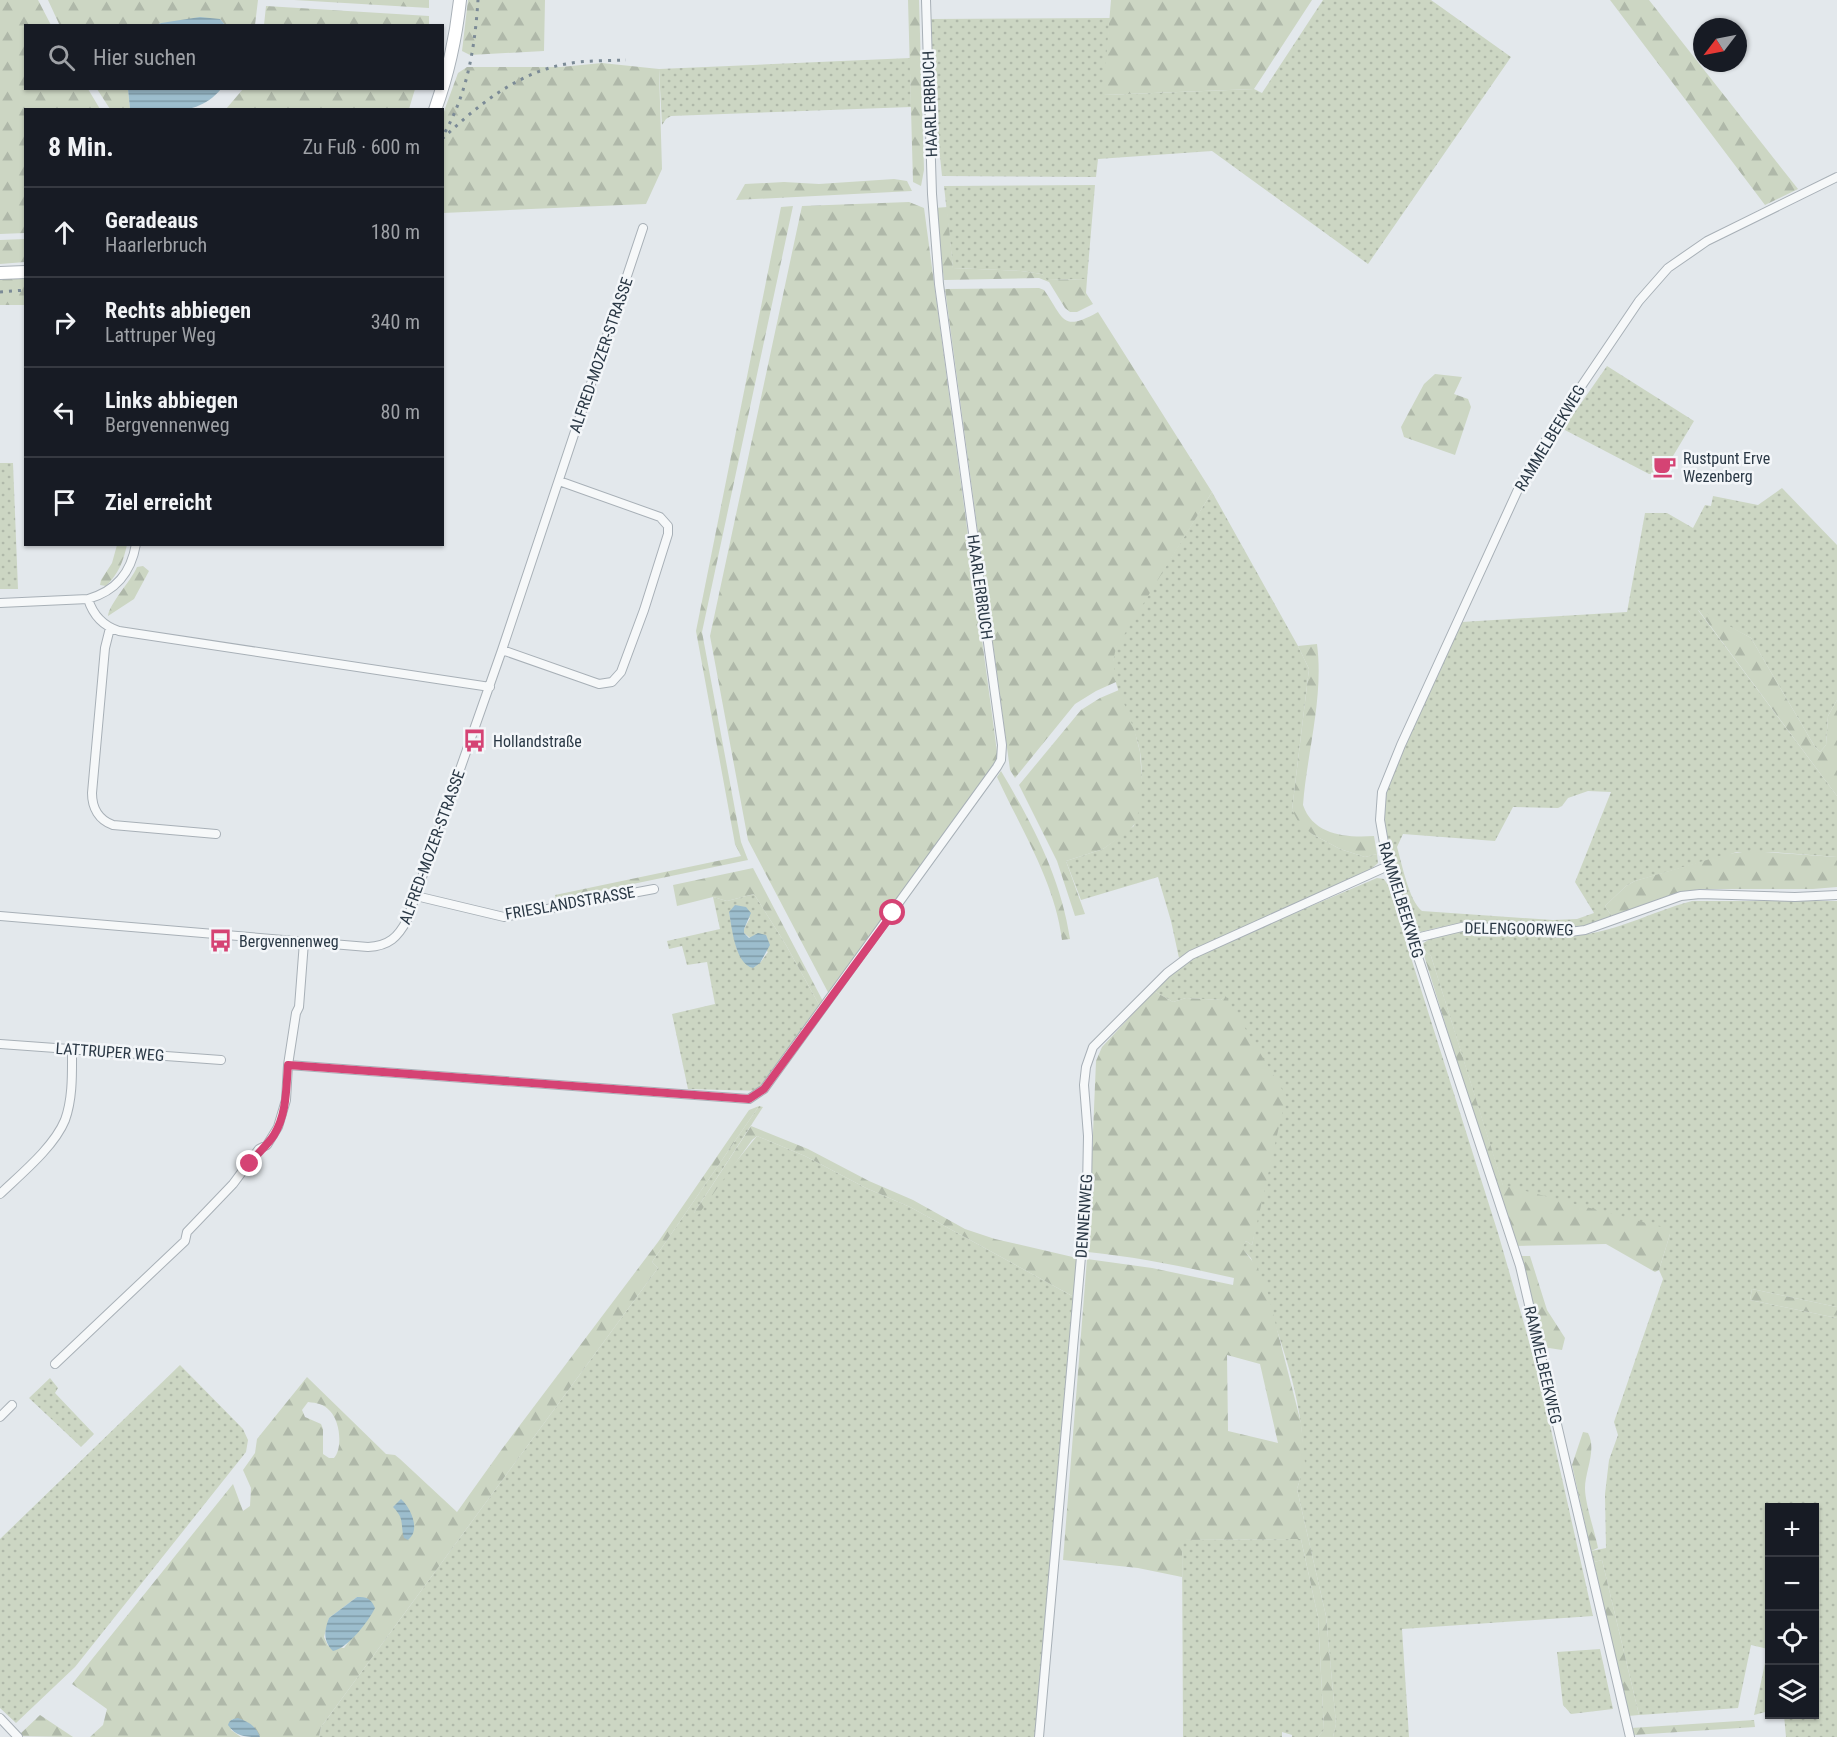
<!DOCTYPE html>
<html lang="de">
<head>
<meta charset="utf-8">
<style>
  :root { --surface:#171b24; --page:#20242c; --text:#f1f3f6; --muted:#9ea1a6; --line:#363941 }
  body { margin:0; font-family:"Roboto Condensed",sans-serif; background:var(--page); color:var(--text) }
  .controls { position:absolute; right:18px; bottom:18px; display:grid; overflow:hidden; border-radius:0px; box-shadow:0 2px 4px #0004 }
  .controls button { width:54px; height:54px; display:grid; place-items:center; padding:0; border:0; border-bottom:2px solid var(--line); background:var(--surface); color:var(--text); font:30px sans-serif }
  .compass { position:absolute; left:1693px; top:18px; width:54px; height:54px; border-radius:50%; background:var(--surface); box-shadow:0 2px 4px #0004; rotate:238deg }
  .stop { position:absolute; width:18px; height:18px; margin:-14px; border:4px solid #d54374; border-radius:50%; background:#fff }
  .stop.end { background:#d54374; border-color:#fff; box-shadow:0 2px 6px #0008 }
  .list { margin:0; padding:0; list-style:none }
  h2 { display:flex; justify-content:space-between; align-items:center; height:78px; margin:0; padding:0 24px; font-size:26px }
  h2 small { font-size:20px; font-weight:400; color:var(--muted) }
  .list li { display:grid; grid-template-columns:39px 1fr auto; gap:18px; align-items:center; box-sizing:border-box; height:90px; padding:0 24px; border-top:2px solid var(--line) }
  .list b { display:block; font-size:22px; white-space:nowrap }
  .list p { margin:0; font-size:20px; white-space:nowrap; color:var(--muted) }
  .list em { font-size:20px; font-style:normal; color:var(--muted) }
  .icon { flex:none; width:33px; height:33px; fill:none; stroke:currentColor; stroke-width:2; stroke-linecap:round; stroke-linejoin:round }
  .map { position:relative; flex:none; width:1837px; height:1737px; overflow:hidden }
  .search { position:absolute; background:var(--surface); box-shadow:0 2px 4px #0004; left:24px; top:24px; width:420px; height:66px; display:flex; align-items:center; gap:15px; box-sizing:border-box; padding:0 21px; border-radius:0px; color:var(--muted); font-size:22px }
  .panel { position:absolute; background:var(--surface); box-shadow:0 2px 4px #0004; left:24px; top:108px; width:420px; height:438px; border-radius:0px }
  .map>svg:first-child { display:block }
  .grass { fill:url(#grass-dots); fill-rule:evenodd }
  .forest { fill:url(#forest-firs); fill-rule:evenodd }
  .water { fill:url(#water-rules) }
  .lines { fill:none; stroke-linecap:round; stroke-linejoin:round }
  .street-casing { stroke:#a8b0b7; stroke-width:10 }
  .secondary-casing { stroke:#a8b0b7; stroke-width:14 }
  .street { stroke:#f6f8f9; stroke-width:8 }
  .secondary { stroke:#fff; stroke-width:12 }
  .rail { stroke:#7b8a96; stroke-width:3; stroke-dasharray:3 6; stroke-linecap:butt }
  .route { stroke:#d54374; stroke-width:8 }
  .labels { text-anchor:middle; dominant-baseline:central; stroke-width:5; stroke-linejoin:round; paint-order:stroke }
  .street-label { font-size:16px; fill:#2a3845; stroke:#f3f6f9 }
  .poi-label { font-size:16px; fill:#2a3845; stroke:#f3f6f9; text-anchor:start }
</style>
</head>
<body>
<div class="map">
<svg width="1837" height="1737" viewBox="0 0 1837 1737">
  <defs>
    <pattern id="grass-dots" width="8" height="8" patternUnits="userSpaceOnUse" patternTransform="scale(1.5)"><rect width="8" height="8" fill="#ccd6c3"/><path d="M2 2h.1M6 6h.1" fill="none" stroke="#afb8a9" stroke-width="1.8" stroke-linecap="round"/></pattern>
    <pattern id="forest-firs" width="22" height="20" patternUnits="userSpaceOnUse" patternTransform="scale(1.5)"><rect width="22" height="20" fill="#ccd6c3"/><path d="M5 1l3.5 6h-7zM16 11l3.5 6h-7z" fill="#afb8a9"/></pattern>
    <pattern id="water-rules" width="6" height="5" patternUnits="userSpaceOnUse" patternTransform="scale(1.5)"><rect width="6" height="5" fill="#9cbdcd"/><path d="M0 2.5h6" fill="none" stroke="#7f9ba8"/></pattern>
  </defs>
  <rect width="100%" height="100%" fill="#e3e8ec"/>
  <path class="grass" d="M1323 0H1431L1511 57 1368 264 1212 151 1098 159 1096 177 942 176 932 77 930 19 1110 18 1104 95 1254 89 1262 93Z
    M910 58 911 107 671 116 666 119 662 125 659 69Z
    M1095 185 1087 279 1046 280 1042 274 1021 271 953 268 944 186Z
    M1607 366 1694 421 1667 466 1660 473 1649 474 1563 429Z
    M0 463H13L18 589H0Z
    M1782 488 1837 545V700L1828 716 1826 745 1820 752 1815 747 1751 638 1698 610 1837 796V857L1772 852H1737L1635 881 1626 886 1605 906 1613 918C1561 940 1518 920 1467 923 1451 924 1436 928 1421 932L1416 929C1405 910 1383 839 1383 817 1383 805 1386 792 1389 780L1462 622 1627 612 1645 513H1667L1693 528 1705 505 1711 506 1713 496 1758 505ZM1588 791 1611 792 1575 882 1594 913 1577 919 1553 920 1422 911C1409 901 1402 864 1397 847L1403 834 1495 841 1513 807 1558 808 1562 806 1568 798Z
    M1212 492 1298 646 1309 669 1292 810 1312 834 1340 849 1365 857 1377 854 1378 863 1371 869 1179 958 1171 921 1158 877 1081 900 1066 861 1103 849 1134 826C1139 801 1144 778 1140 752 1136 724 1107 681 1114 654 1115 647 1120 640 1124 633Z
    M1377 878 1384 879 1388 885 1498 1233 1525 1327 1543 1394 1593 1616 1402 1629 1409 1737H1333L1336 1724 1326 1616 1297 1489C1319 1427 1272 1318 1251 1258L1241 1248 1246 1241 1252 1245 1255 1229 1225 996 1221 1000 1186 998 1173 1002 1154 991 1174 971 1198 954Z
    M754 894 786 945 822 1010 763 1091 688 1089 672 1014 715 1004 707 962 687 965 682 946 669 949 667 941 720 929 713 897 727 901ZM729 912 750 918 744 929V933L768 952 760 963 737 950Z
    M1692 901H1837V1307L1752 1289 1750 1300 1837 1318V1737H1786L1784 1715 1814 1714V1508H1770L1769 1711 1754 1715 1768 1649 1751 1645 1738 1708 1639 1715 1602 1560 1594 1562 1591 1551 1606 1548 1605 1494 1609 1460 1618 1435 1614 1422 1663 1279 1659 1270 1670 1234 1503 1186 1431 956 1422 949V945C1444 920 1528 935 1560 936 1606 938 1649 912 1692 901Z
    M759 1106 763 1107 694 1213 757 1136 805 1156 866 1188 910 1207 1074 1297 1036 1737H319L321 1727 658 1268 652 1262Z
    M180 1365 243 1429 248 1440 246 1452 75 1667 16 1723 0 1708V1539Z
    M50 1378 58 1388 55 1393 94 1434 81 1447 29 1398Z
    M1301 1539 1318 1617 1324 1730 1318 1737H1292V1735L1282 1732V1737H1183L1182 1540Z
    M1600 1649 1613 1709 1571 1714 1563 1705 1557 1652Z"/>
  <path class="forest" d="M0 0H38L51 25 26 26V88L88 89 100 109 26 110 25 233 0 234Z
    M48 0H258L255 25H225L220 19 161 23 156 25 60 26Z
    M294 0H429V8Z
    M468 0H545L544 51 470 55 462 51Z
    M908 0H919L924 170 921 186 913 182Z
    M1111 0H1312L1254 89 1103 95Z
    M1610 0H1649L1798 189 1765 205Z
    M266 6 429 16V25H264Z
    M602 63 659 69 662 169 646 204 443 213V114L458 73 467 67H561Z
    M97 89H128L130 109H110Z
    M243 89V88L415 89 409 109H226Z
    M894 179 907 181 912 191 736 200 745 184 784 182 819 184Z
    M909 202 924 208 998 759 831 998 748 840 710 636 802 206Z
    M793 206 702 632 741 842 748 860 556 900 555 895 741 856 735 844 696 631 781 207Z
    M947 207 953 268 1021 271 1042 274 1047 280 1087 279 1086 293 1093 304 1077 312H1070L1065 308 1049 282 1039 278 944 280 935 208Z
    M25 239V262L0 264V240Z
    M25 277V305H0V278Z
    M1039 288 1044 290C1064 318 1061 333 1098 312L1212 492 1116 648 1113 661 1116 682 1096 691 1075 704 1015 778 1010 770 945 289Z
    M1435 374 1462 377 1454 394 1468 399 1471 407 1455 455 1404 437 1401 427 1424 384Z
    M117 545H127C123 562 119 573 106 586L100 585 101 580 112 563Z
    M143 566 149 571 134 599 108 616C109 604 131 581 137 567Z
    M1697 608 1751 638 1815 747 1820 752 1826 745 1828 716 1837 700V796Z
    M1317 644C1324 697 1307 752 1303 805 1313 835 1346 838 1374 836L1377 854 1365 857 1340 849 1312 834 1299 823 1292 810 1309 669 1298 646Z
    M1119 690 1135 732 1140 752 1142 781 1137 821 1129 831 1103 849 1066 861 1085 914 1075 916 1057 861 1019 785 1081 710 1100 698Z
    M1001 771C1032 823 1061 878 1070 939L1062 940C1055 882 1021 829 997 777Z
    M1750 851 1837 857V887L1813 889H1700L1681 893 1613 918 1605 906 1626 886 1635 881 1727 854Z
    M753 868 825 1005 822 1010 786 945 754 894 727 901 713 897 677 906 673 885Z
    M1422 949 1431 956 1503 1185 1669 1229 1670 1234 1659 1270 1655 1272 1606 1244 1514 1246Z
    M1154 991 1173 1002 1186 998 1221 1000 1225 995 1286 1096 1252 1245 1246 1241 1242 1248 1257 1267 1266 1286 1301 1423 1305 1463 1297 1489 1326 1616 1336 1724 1333 1737H1318L1324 1730 1318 1617 1301 1539 1182 1540V1577L1138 1568 1063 1560 1087 1259 1152 1268 1233 1285 1234 1278C1185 1267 1137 1257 1088 1252L1096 1061 1102 1047ZM1227 1355 1260 1364 1278 1443 1228 1431Z
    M759 1106 652 1262 658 1268 321 1727 319 1737H260C254 1726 246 1718 232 1719L231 1730 241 1737H90L103 1725 107 1709 72 1684 233 1484 243 1511 250 1506 251 1488 243 1470 255 1453 257 1439 307 1377 386 1454 395 1455 400 1459 457 1512 502 1449 658 1242 749 1110ZM308 1402C317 1403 324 1404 330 1411 340 1421 343 1448 334 1458H329L323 1454V1429L321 1424 305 1417 302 1410ZM357 1597V1631L344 1648 328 1646 324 1637 329 1618Z
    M751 1126 808 1149 869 1181 913 1200 965 1229 995 1239 1077 1258 1074 1297 910 1207 866 1188 805 1156 757 1136 752 1140 698 1215 694 1213Z
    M1517 1256H1530L1547 1310 1565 1338 1562 1350 1549 1348 1545 1349Z
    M1752 1289 1837 1307V1318L1750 1300Z
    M1583 1432 1588 1433C1597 1450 1585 1471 1585 1488 1585 1504 1595 1532 1598 1548L1591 1551 1572 1465Z
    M1602 1560 1639 1715 1628 1716 1594 1562Z
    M40 1715 73 1737 18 1736Z
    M1754 1720 1755 1727 1633 1735 1631 1728Z"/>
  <path class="water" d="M200 17 220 19 225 25H156L161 23Z
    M128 89V88L221 89C197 118 164 110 130 109Z
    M735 905 746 907 751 913 744 929V933L749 938 758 933 766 935 770 945 760 963 753 968C735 964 732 928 729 912Z
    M401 1499C411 1508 421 1530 408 1540L404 1538C400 1524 405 1519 393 1507Z
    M357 1597C366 1597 371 1598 375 1608 369 1621 347 1649 333 1651 323 1641 324 1631 329 1618Z
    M238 1718C249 1722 256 1726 260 1737 246 1737 236 1737 228 1725 230 1719 233 1719 238 1718Z"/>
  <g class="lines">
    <defs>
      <path id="street" d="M88 599C93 615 103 626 119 631L490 687
        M0 603 88 599C116 591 131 573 136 544
        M110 628 105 648 92 793C92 808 99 820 113 825L216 834
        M502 650 599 684 612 682 621 672 644 610 668 534V526L660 517 559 481
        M416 896 504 917 654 889
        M0 916 368 947C389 946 398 937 407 920L502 650 643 228
        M1412 939 1466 926 1562 933 1585 930 1681 896 1700 894 1795 897 1837 895
        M0 1044 221 1060
        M288 1065 749 1099 764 1089 997 767 1001 760 1002 745 939 284 932 194 926 0
        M0 1194C21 1174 54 1147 65 1120 73 1098 72 1072 72 1050
        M55 1364 185 1241 187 1232 233 1184 259 1149 267 1145 278 1127 286 1100 288 1065 296 1013 299 1007 304 942
        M0 1417 12 1405
        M0 1718 18 1737
        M1039 1737 1087 1188 1088 1136 1084 1085 1086 1067 1093 1047 1167 973 1191 955 1388 866
        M1630 1737 1520 1266 1388 866 1380 820 1382 792 1401 745 1521 483 1553 428 1639 301 1668 268 1707 241 1837 177"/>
      <path id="secondary" d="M435 110C448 74 456 37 460 0
        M0 273 26 272"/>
    </defs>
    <use href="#street" class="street-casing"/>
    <use href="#secondary" class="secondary-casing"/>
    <use href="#street" class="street"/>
    <use href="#secondary" class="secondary"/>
    <path class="rail" d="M445 132C468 91 475 46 478 0
      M442 139C478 105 517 73 566 64 585 60 607 61 626 60
      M0 292 26 290"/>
  </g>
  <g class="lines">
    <path class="route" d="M250 1164C257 1153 267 1146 274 1135 287 1114 286 1088 288 1065L749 1099 764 1089 893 913"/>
  </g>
  <defs>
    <symbol id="cafe-bare" viewBox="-9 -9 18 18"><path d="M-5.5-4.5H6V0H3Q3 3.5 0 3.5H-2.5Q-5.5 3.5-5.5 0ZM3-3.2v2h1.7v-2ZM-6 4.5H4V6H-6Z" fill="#d54374" stroke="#f3f6f9" stroke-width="2.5" paint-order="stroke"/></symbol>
    <symbol id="bus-bare" viewBox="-9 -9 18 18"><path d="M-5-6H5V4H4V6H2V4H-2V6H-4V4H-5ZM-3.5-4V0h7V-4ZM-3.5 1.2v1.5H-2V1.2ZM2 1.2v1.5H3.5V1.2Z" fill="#d54374" stroke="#f3f6f9" stroke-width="2.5" paint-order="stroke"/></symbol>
  </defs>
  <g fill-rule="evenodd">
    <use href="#cafe-bare" x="1648" y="450" width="33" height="33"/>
    <use href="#bus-bare" x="458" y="724" width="33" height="33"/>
    <use href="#bus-bare" x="204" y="924" width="33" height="33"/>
  </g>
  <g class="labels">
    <g class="street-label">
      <text transform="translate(930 104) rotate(-92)">HAARLERBRUCH</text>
      <text transform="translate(601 355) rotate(-71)">ALFRED-MOZER-STRASSE</text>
      <text transform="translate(1550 438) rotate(-59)">RAMMELBEEKWEG</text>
      <text transform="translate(980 587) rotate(82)">HAARLERBRUCH</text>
      <text transform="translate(432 847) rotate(-70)">ALFRED-MOZER-STRASSE</text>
      <text transform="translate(1401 900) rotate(73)">RAMMELBEEKWEG</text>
      <text transform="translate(570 903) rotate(-10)">FRIESLANDSTRASSE</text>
      <text transform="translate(1519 929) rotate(1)">DELENGOORWEG</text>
      <text transform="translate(110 1052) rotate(4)">LATTRUPER WEG</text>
      <text transform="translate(1084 1216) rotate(-86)">DENNENWEG</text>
      <text transform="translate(1543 1365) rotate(77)">RAMMELBEEKWEG</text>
    </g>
    <g class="poi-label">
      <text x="1683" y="458">Rustpunt Erve<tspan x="1683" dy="18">Wezenberg</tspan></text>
      <text x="493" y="741">Hollandstraße</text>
      <text x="239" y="941">Bergvennenweg</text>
    </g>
  </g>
</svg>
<div class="controls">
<button>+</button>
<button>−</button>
<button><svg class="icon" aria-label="locate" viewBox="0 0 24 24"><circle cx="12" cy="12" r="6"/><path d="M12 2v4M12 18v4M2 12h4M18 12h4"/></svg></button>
<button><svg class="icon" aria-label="layers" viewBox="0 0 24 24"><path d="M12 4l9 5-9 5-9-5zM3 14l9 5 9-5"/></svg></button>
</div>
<svg class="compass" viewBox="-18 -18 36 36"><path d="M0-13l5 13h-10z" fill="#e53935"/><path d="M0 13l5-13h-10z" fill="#9ea1a6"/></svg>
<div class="stop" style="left:893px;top:913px"></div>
<div class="stop end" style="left:250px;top:1164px"></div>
<div class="search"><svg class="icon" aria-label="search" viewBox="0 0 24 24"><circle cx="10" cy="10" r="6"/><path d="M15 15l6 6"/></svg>Hier suchen</div>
<section class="panel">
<h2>8 Min.<small>Zu Fuß · 600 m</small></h2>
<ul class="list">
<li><svg class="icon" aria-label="ahead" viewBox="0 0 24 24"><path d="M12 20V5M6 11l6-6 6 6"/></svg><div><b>Geradeaus</b><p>Haarlerbruch</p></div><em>180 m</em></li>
<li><svg class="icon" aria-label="right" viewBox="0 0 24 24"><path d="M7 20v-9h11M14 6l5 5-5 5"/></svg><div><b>Rechts abbiegen</b><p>Lattruper Weg</p></div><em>340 m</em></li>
<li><svg class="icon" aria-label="left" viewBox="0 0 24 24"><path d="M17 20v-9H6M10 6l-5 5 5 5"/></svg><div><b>Links abbiegen</b><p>Bergvennenweg</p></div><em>80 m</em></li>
<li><svg class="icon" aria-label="arrive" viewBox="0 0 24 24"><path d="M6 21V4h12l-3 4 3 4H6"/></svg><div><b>Ziel erreicht</b></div></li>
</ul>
</section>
</div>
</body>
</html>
